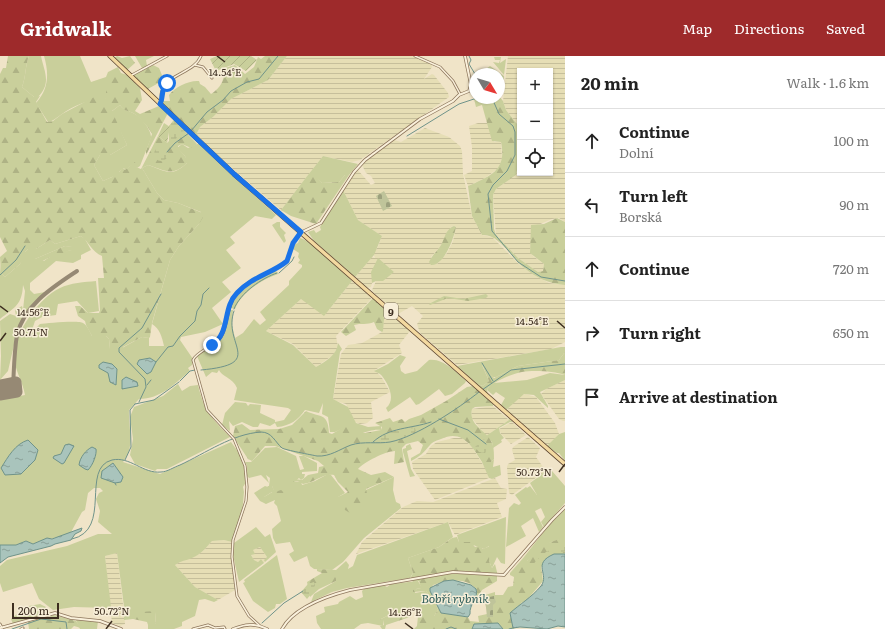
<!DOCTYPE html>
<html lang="en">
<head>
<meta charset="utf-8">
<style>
  :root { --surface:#fff; --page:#f2f2f2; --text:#222; --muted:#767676; --line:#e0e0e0; --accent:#9e2a2b }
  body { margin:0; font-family:Literata,serif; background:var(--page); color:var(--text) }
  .controls { position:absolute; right:12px; top:12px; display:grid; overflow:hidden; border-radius:0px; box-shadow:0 1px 3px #0004 }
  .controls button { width:36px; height:36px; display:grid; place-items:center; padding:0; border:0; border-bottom:1px solid var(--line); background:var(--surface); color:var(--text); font:20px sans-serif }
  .compass { position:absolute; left:469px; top:12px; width:36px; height:36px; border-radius:50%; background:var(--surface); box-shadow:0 1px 3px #0004; rotate:128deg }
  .scale { position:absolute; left:12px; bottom:10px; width:47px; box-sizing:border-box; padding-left:4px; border:2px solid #3d2e20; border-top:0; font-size:11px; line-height:14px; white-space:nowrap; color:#3d2e20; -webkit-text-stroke:3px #f7eed8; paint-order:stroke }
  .stop { position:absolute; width:12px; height:12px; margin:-9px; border:3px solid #1a73e8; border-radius:50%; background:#fff }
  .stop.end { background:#1a73e8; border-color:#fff; box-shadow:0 1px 4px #0008 }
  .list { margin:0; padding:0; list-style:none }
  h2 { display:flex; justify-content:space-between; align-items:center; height:52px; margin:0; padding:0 16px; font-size:17px }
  h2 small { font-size:13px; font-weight:400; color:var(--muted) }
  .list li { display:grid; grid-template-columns:26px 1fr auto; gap:12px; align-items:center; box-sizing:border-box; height:64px; padding:0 16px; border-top:1px solid var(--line) }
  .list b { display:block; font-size:15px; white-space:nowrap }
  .list p { margin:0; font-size:13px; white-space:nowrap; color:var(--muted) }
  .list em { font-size:13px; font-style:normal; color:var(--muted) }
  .icon { flex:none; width:22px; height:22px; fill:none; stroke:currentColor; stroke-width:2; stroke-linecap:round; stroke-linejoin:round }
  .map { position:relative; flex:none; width:565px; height:573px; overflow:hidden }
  header { display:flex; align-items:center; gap:24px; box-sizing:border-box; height:56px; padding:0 20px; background:var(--accent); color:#fff }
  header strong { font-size:19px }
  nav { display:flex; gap:22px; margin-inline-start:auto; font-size:14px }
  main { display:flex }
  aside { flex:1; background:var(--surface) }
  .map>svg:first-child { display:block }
  .farmland { fill:url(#farmland-rules); fill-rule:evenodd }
  .grass { fill:#c9cf9b; fill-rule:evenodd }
  .forest { fill:url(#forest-firs) }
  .wetland { fill:url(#wetland-marsh) }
  .cemetery { fill:url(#cemetery-stones) }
  .garden { fill:url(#garden-furrows) }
  .water { fill:url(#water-ripples); stroke:#6f938a }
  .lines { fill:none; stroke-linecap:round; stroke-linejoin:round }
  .stream { stroke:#6f938a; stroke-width:1 }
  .taxiway { stroke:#968974; stroke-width:4 }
  .runway { stroke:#968974; stroke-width:11 }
  .minor-casing { stroke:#8d765c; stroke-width:3 }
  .tertiary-casing { stroke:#8d765c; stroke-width:3.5 }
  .primary-casing { stroke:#5b4430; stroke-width:5 }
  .minor { stroke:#faf1dc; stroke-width:1.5 }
  .tertiary { stroke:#faf1dc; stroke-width:2 }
  .primary { stroke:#f3d9a0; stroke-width:3.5 }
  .route { stroke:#1a73e8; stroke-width:5 }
  .ticks { fill:none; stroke:#3d2e20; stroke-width:1.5 }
  .labels { text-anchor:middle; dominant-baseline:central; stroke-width:3; stroke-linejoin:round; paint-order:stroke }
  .shield { fill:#f7eed8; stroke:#756857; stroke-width:1 }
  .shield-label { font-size:10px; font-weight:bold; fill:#3d2e20 }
  .water-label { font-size:12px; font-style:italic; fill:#2f5d5a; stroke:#f7eed8 }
  .ticks-label { font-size:10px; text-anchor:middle; fill:#3d2e20; stroke:#f7eed8; stroke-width:3; stroke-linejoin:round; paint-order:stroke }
</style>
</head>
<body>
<header>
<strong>Gridwalk</strong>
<nav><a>Map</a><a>Directions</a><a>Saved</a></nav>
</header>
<main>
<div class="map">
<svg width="565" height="573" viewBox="0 0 565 573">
  <defs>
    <pattern id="farmland-rules" width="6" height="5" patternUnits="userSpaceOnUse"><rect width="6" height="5" fill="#e6deb5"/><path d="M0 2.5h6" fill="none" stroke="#c6bf9b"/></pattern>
    <pattern id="forest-firs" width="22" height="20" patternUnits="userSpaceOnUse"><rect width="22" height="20" fill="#c9cf9b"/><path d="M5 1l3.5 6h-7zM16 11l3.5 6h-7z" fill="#aeb285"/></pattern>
    <pattern id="wetland-marsh" width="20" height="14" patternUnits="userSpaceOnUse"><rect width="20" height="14" fill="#c9cf9b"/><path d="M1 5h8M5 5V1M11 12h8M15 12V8" fill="none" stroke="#aeb285"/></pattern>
    <pattern id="cemetery-stones" width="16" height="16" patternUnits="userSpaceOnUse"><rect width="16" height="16" fill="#bfc49a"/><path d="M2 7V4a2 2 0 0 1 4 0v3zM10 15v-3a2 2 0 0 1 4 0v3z" fill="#9ca07d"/></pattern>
    <pattern id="garden-furrows" width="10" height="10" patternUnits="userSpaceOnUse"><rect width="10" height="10" fill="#c9cf9b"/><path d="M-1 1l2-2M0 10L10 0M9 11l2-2" fill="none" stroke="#aeb285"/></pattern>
    <pattern id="water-ripples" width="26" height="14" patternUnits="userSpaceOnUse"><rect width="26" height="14" fill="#a9c4bc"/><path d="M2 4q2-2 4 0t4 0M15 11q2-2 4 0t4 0" fill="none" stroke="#8ba098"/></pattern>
  </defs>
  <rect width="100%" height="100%" fill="#f0e4c8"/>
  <path class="farmland" d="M287 0H412L431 7 432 11 424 23 432 18 434 19 448 37 449 41 360 104 352 106 323 100 281 154 219 101 198 80 197 77 200 71 213 61 231 43 268 24Z
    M508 0H565V166L559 162 552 163 531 172 532 179 530 193 533 200 544 208 543 215 538 216 518 202 496 179 493 139 496 133 516 119 520 100V117H550V15H520V72L506 54 503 45Z
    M478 67H488L494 86H501L502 102 500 111 485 122 468 130 464 119 472 115V91L469 70Z
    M425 72 449 81 460 90 462 95 463 118 472 160 482 179 492 181 521 210 536 220 549 227 565 229V286L551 293 457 309 420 277 417 268 423 260 412 250 398 258 373 236 372 234 376 225 394 216 378 203 371 231 367 232 355 221 372 201 375 202 373 197 378 191 382 180 358 164 343 134 357 113 371 129 375 127 371 120 366 117 362 109 363 106 394 84 401 86ZM454 170 456 171 453 185 447 197 437 208 431 201 440 191 451 171Z
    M352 225 370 239 371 243 336 280 338 291 333 299 316 311 293 288 266 275 301 243 329 254Z
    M387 260 394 261 410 275 399 289 402 297 375 314 382 322 390 336 371 346 373 362 367 367 360 368 355 366 346 348 333 344 341 298 348 289 362 287 382 276 384 263Z
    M565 324V365H563L559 363 541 338 546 333Z
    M525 338 536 341 555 367 559 378 550 388 547 389 539 383 507 354 520 339Z
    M493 350 509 364 486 380 471 361 472 353Z
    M512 366 526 379 511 388 501 378 499 373Z
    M528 381 540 392 536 401 543 411 544 416 512 439 509 437 507 411 508 408 515 404 512 394 513 391Z
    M454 382H462L472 391 487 415 489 422 435 444 413 413 412 406 426 398 431 390 437 386Z
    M495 422 501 432 507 433 506 443 497 447 502 461 455 479 448 466 356 498 362 486 403 451 417 445 433 446Z
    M224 484 232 486 231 500 235 534 218 544 195 531 175 509 184 503 194 501 203 495 212 485Z
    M260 491 267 501 264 507 261 503 258 506 254 504 251 499 253 494Z
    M117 497 124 557 125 568 120 570 112 567 105 500Z"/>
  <path class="grass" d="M29 0H41C44 15 52 27 38 41H34L22 31C26 21 25 10 29 0Z
    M44 0H80L91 26 106 21V43C93 41 73 50 62 58 57 61 54 65 48 66L36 47C49 33 49 17 44 0Z
    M135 0H154L146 4 147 10 142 12Z
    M494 1H501L500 7 506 3 504 19 493 6 499 7 500 4H495Z
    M490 10 504 20 503 31 499 27V18H491L486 13Z
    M120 49C124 55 127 54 133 57 140 60 152 74 151 82L140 110 137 112 132 109 125 114 124 112 112 121 103 125 94 109 100 99H110L127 89 111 56Z
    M182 88 188 92 197 88H199L276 159 272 163 255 160 230 181 235 187 226 194 241 212 222 226 231 236 212 252 223 268 205 276 181 281 180 284 193 303 192 309 188 312 190 315C174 328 161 343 139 343L129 354C128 374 136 389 123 406L160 418 231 386 239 397 245 410 246 426 243 431 244 436 242 458 232 486 224 484 212 485C206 492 201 498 192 502 185 505 182 504 175 509L195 531 218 544 214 546 205 543 199 544 195 560 182 566V570L174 573H148V569L156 568 155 556 125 558 117 497 105 500 111 551 109 552 74 551 53 554 39 543 32 527 3 536 0 527V510L7 504 67 490 98 478H112L98 466 100 455 96 443 99 437 103 435 100 432H94L88 437 85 454 82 456 70 478C57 482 45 483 33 488L26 485 16 489H0V344L25 339C23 326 13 311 14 298 15 276 40 241 60 232 70 227 85 226 96 225L99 255 88 257 77 245 58 248 56 259 42 261 35 265 31 277 40 268C46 267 80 264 83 267 87 269 90 276 92 280H106L109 283 110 293 122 292 142 281 149 282V290H164C162 281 160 273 152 268L170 204 179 190 199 168 201 156 178 147 164 144 157 137 142 112 148 109C166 115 171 122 187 107L185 100 177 92Z
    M323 100 358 108 349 119H345L339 126 322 127 315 121 308 119Z
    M343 134 358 164 382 180 374 199 355 221 314 185 308 176 314 174 316 177 321 174 320 171Z
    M277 166H280V171L286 177 284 179 286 185 284 187 272 169Z
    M81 180 85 183 91 194 81 199V203L73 207 56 205 30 227V234L34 238 45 236 46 238 23 265 17 276 8 315 0 324 1 300 0 265 10 258 16 260 15 254 22 250 23 254 25 235 23 229C22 249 15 251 0 263V208L1 217 5 221 20 208 25 196 28 193H36L50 184 55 188ZM65 190 72 191 73 195 70 194C61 198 50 199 44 205L35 203Z
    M300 182C307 182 348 217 352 225L324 260 301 243 266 275 293 289 316 311C326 305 337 299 338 287L342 293 340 296 333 343 348 351 356 367 368 371 381 370V374C368 372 363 383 348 370L335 376H330L328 361 322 358 323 347 319 357 305 354C298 364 290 370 277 371L275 367 270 370 260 367 258 371H253L242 366 233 370 229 365 230 375 222 369 225 357 235 346 246 347 248 350 250 348 261 349 260 357 275 364V366L284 364 291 354 288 352 234 344 237 332C233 322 221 320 219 314L217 317 212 316 206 321 197 300 222 281 230 254H233L232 269 235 282 243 277 254 263 260 269 266 264 260 256 289 229V225L302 211V209L298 207 300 204 298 201 299 197 293 193V189L298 187Z
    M378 202 394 216 383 225H376L372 227 371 216Z
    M275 213 278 218C262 223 241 237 235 253L231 252C233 232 260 221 275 213Z
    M561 291H565V296L559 304 518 310 496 321H493L482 309 489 325 483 330 477 328 457 310Z
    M400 299 406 301 400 310 401 315 405 318 417 315 429 304C443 302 456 316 466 325L465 327 452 338 445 340 439 333 419 348 416 349 410 341 388 356 386 352C396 344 389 329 382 320 381 318 376 316 374 315L388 308Z
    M550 317 565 319V324L540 336 548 350V352L534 339 524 338 506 354 501 349 505 342 496 336 493 339 487 334 491 328 494 327 527 324Z
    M178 328 182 335 190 330 198 329C205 358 212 362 230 381L167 413H157L155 415 135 408 130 399 133 383 130 361 134 351 163 340Z
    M508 362 513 366H510L499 372 500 377 504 382 501 384 502 386 493 392 492 386 486 380 509 364Z
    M565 376V405L559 397H557L547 390 559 378Z
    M410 388 412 393 407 395 411 413 415 420 410 421 403 396V393L406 392V390Z
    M277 391 296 400 300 414 304 413 299 400H304L317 407V415L302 416V418H305L304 422 301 424 299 422 294 426 301 425 302 429 315 425 328 418 331 419 345 437 338 441 366 434 394 421 393 434 396 446 400 448 401 452 364 482 343 506 332 514 314 513 310 510 307 500 294 506 289 498 294 495 290 486 276 488 273 482 272 473 281 465 277 450 274 447 275 444 266 448 260 445 254 437 265 430 268 431 264 441 274 435 272 430H269L270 422 266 419 269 427 261 419 249 422 247 420V410L245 406H251L265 392Z
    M494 403 493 411 500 409 501 419 492 423 489 422 482 406H491Z
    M545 414 552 415 565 430V447L544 471 541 466 545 461 541 452 535 455 543 471 539 476 533 462 521 470 526 480 506 491 509 452 514 447 519 449 521 447 515 439 526 431 527 432 530 430 537 439 530 427 541 419Z
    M565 453V483C547 484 540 494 527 505H524V501L549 469Z
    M506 461 505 508 501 507 497 501 492 512 489 505V490L484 493 465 486H459L457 479Z
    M448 466 453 481 439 491 408 502 413 517 410 522 347 532 332 536 311 546 314 538 336 525V514L346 505 349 509 348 513 353 510 357 499Z
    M256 471 265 481 270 478 276 496 265 506 264 504 267 501 260 491 253 494 255 498 251 499 254 504 258 506 261 503 264 507 239 526 233 499 234 487Z
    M277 499 287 543 280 548H276L275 552 268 556 253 545 243 527 245 526 244 524Z
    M418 525 422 532 416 533 415 537 426 535 436 548 438 554 434 560H418L415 556 397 555 379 564H384L383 570 368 567 361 568 354 573H321L317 567 316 560 325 556 324 551 338 548 339 546 350 540 356 544 363 541 362 535 365 532 383 529 387 531 391 528Z
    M40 548 46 551 45 554H22L29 550Z
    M76 564 98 565 97 573H80Z"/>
  <path class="forest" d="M8 0H29C25 10 26 21 22 31L34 41 40 40 36 46 47 66 53 65 62 58 94 41 102 40 106 43V21L108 16 118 11 121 17 127 19 140 32 142 44 135 55 140 58 159 50 168 57 146 99V95L152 78C149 72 139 60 133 57 126 54 124 55 120 49L112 55 127 89 110 99H100L94 109 103 125 112 121 116 115 119 116 123 112 125 114 135 106 136 111 141 113 158 80 167 87 169 85V70L174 64 197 88 191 92 182 88 178 90V92L185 100 188 106C172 122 165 114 148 109L142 112 157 137 164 144 178 147 205 158 199 168 179 190 170 204 152 267 150 281 149 282 142 281 123 291V294L116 298 110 293 109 283 106 280H92L86 269 85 265 78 260 75 250H80L88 257H99L100 254 98 222H104L102 200C92 196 89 186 81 180L55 188 50 184 36 193H28L25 196V200L20 208 5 221 1 217 0 201 7 195 0 181V18L3 12H6Z
    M117 0 122 2 130 0 135 7 126 15 113 3Z
    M265 0H287L268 24 231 43 213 61 200 71 197 77 198 80 162 48V45H170L169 39C175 31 189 24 199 25L200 28 205 31 211 38C219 33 227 23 222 13L235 9 245 18 254 11 258 1 261 3Z
    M153 9 159 12 164 24 146 34 132 20Z
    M499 40 503 45 506 54 520 72V100L516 119 496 133 493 139 494 173 496 179 518 202 538 216 543 215 544 208 530 197 531 169 544 168 557 162 565 166V229C549 228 535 221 523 211 511 201 498 177 482 179L472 160 468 130C491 120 507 114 501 86L492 85 482 49 476 51 474 43 499 42Z
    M308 119H314L322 127 339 126 345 119H349L316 168 291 160 281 154Z
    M454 170 456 171C454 182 444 210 431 209L429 206C432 200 435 197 439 192 445 185 444 174 454 170Z
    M65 190 75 191 77 199 70 194 54 203 50 201 39 207 34 206 35 203Z
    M486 238 488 240 486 242 468 245 448 242 430 249 429 248 444 240 463 243Z
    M373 242 392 258 384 263 383 275 382 276 377 273 374 266C367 269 361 267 354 269L356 274 346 280 341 276Z
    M565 296V319C554 315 533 314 522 316 514 317 489 327 487 334L488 339 457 310 477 328 483 330 489 325 482 308 494 322 518 310 559 304Z
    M473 330 493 348V350L475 351 472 353C468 370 487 374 492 387 494 391 494 398 494 403L491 406H482C472 390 462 373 441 383 438 384 432 386 430 389 423 397 421 400 411 405V402L420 397 423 389 418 385 406 388 402 392 404 406 394 408 395 395C386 395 364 406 358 413L371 419 385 416 394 421 366 433 369 447 362 453 350 457 345 454 338 441 348 436 338 426 334 419C323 417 314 427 303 428L298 425 293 426 295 423 302 424 308 419 318 417 319 411 324 410 318 405 275 390H265L252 405 248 403 233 380 235 370 242 368 250 374 279 373 292 369 306 355C320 362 328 356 329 377L332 378 347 369 365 377 381 374 382 371 375 367 390 362 393 366 402 363 405 366 409 363 421 359 446 345 467 331Z
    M268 430H272L275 436 281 434 287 438 280 441 272 436 264 441 262 438Z
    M457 481 459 486H471L475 491 479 490 483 493 490 490 489 505 492 512 495 508 497 516V525L482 534 475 546 473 547 477 535C469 520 446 524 433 529L430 535 441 557 468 561 470 565 479 566 478 560 487 558V561L493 549 494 541 485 542V539L495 536V539H503L508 531 513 530 514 521 510 519V517L524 501V504L527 505 540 490 562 482 565 483V498H554L541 511 543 525 527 544 521 547 513 572 515 573H503L498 567 473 570 472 573H414L417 570 418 560H434L438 554 436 548 426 535 413 536V534L421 532 419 525 413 526 411 521 413 517 408 502 405 503 439 491 452 482Z
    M317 513 336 514V525L319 533 310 541 307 526 322 517 317 515Z
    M155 555 156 569H148L147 566 133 563 124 564V557Z
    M397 555H408L410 561 386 569 385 573H382L380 570 384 569V564H379Z
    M54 559 76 565 81 572 74 570 71 573H29L28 566Z"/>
  <path class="wetland" d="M174 64 186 75 180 76 176 83 169 85V70Z
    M154 98a7 7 0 1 1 14 0a7 7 0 1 1-14 0Z
    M415 372 416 375C403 384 387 387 372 387 385 375 398 373 415 372Z
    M484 383 489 391 485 397 479 396 475 391Z
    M565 490V496C551 497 544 503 534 512H531C540 498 549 492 565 490Z
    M314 526 315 529 312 537 307 543 301 536 308 528Z
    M22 554 41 555 42 558 13 568 11 563Z"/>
  <path class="cemetery" d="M384 135 392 150 383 155 376 140Z
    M494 540 496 546 493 549V561H487L485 542Z"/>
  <path class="garden" d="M217 0H251L257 4 246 15 234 8 216 15 210 3Z
    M164 67 170 71 167 87 158 80Z"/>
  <path class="water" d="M150 302 156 306 151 316 147 318 137 308 139 304Z
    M103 306 112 308 117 313 116 329 110 326 108 317 99 312V309Z
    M126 321 137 326 138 330 122 333V324Z
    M28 384 38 394 35 404 21 418 5 419 1 412C8 401 15 388 28 384Z
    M69 388 74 390 64 407 62 408 53 402 54 400 61 398 65 389Z
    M92 391 96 393C97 398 93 409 88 414L85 413 79 409C80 401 86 394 92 391Z
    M113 407 123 421 121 426 115 427 101 422 102 415Z
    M82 472 81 475 75 478 71 484 55 488 51 490 8 501 0 507V489H16L26 485 33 488 47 482 52 483Z
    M554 498H565V571L558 570 547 573 520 571 513 572 510 557C520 548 532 541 541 530 550 518 531 508 554 498Z
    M453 524 471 529 476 533C479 542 469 548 470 558L468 561 441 557 430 535V532L444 525Z
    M498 567 503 573H472L474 568Z"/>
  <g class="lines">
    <path class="stream" d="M469 0 471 4 469 8 475 18
      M492 42 499 58 513 70 515 76V99L507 115 493 129 488 138 492 175 518 206 541 221 565 225
      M191 75 207 56 223 44 231 35 247 26 259 23 278 0
      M407 80 459 48 477 42
      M167 96 175 87 189 77
      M279 217 292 205 294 201
      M0 219 16 204 25 190
      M234 253C240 237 262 222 277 217
      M156 306 168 291 173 290 180 280 195 265 197 255 201 249 203 238 209 232
      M482 307 493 325
      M201 314C267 308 222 289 234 255
      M180 325 190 315 195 314
      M147 329 151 324
      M482 334 511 314 565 308
      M139 346 146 331 145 323 119 296V292L142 272 161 238
      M135 348 154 344 179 326
      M439 363 468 374 486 388
      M373 386C389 371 411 373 431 366
      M125 404 131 391 130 354 135 348
      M115 427 116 429
      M72 483C113 474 80 412 112 404 130 400 143 418 161 416 167 416 174 411 180 409 206 397 232 378 261 376 272 376 275 386 282 392 285 394 312 399 317 400 330 401 340 393 351 389 363 385 378 388 390 386 416 381 459 352 479 336
      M262 567 284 547 303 535
      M12 573 41 563 66 566 67 573
      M446 573 451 571 456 573
      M509 573 513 572"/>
    <path class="taxiway" d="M13 332C14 314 14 296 17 279 24 249 53 231 77 215"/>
    <path class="runway" d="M0 329 16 326 17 336 0 339"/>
    <defs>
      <path id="minor" d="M415 0 440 11 453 25 460 38
        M195 9 203 11 212 22
        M132 19 167 0
        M161 47C162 43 160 39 162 35 169 17 194 17 201 0
        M0 568 2 572
        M259 569 249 560 237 540 232 501 233 484 246 445 247 431 245 410 234 383 207 354 193 304C196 296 215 290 221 281 228 271 226 251 236 238 249 221 272 218 287 205L293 187 300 178
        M21 573 23 572
        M193 573 208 569 215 572 224 571 225 573"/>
      <path id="tertiary" d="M302 176 321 167 354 116 365 104 420 63 453 45 459 39 469 35 471 29 465 0
        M0 572 55 557 71 562 100 565 121 573
        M233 573C245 568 255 567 267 573
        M282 573C294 551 327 540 350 534L453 516 504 519 552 464 565 451"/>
      <path id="primary" d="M110 0 234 118 565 408"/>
    </defs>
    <use href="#minor" class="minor-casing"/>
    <use href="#tertiary" class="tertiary-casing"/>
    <use href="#primary" class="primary-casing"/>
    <use href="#minor" class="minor"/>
    <use href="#tertiary" class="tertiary"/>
    <use href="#primary" class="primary"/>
  </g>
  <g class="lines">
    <path class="route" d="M167 27C160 35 164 41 160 48L234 118 301 176 293 187 287 205C273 217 251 221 237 237 222 252 231 276 212 289"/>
  </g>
  <path class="ticks" d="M217 0 225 6M0 250 8 256M557 265 565 272M0 285 6 277M559 416 565 408M405 567 413 573M106 573 112 565"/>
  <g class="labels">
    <rect class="shield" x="384" y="247" width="14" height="16" rx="3"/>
    <g class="shield-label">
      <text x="391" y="255">9</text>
    </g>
    <g class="water-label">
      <text x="455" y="542">Bobří rybník</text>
    </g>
  </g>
  <g class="ticks-label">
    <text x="225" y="20">14.54°E</text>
    <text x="33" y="260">14.56°E</text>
    <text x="532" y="269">14.54°E</text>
    <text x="31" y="280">50.71°N</text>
    <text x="534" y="420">50.73°N</text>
    <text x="112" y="559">50.72°N</text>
    <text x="405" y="560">14.56°E</text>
  </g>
</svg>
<div class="controls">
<button>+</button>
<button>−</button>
<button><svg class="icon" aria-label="locate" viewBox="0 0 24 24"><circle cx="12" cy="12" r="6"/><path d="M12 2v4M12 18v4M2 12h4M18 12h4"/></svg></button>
</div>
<svg class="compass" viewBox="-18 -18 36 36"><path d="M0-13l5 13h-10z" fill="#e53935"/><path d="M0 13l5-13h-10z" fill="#767676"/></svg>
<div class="scale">200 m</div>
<div class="stop" style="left:167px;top:27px"></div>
<div class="stop end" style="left:212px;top:289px"></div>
</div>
<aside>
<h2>20 min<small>Walk · 1.6 km</small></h2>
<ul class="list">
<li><svg class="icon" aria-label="ahead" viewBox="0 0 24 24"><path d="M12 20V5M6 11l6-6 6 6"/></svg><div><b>Continue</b><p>Dolní</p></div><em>100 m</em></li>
<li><svg class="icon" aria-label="left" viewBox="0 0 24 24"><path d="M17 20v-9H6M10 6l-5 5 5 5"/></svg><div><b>Turn left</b><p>Borská</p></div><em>90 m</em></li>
<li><svg class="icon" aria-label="ahead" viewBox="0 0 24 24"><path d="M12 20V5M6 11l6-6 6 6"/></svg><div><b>Continue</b></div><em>720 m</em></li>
<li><svg class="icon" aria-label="right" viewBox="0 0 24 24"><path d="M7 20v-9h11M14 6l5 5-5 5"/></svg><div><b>Turn right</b></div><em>650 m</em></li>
<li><svg class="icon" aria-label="arrive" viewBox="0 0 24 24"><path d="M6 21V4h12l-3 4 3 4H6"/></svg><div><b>Arrive at destination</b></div></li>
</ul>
</aside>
</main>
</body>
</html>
